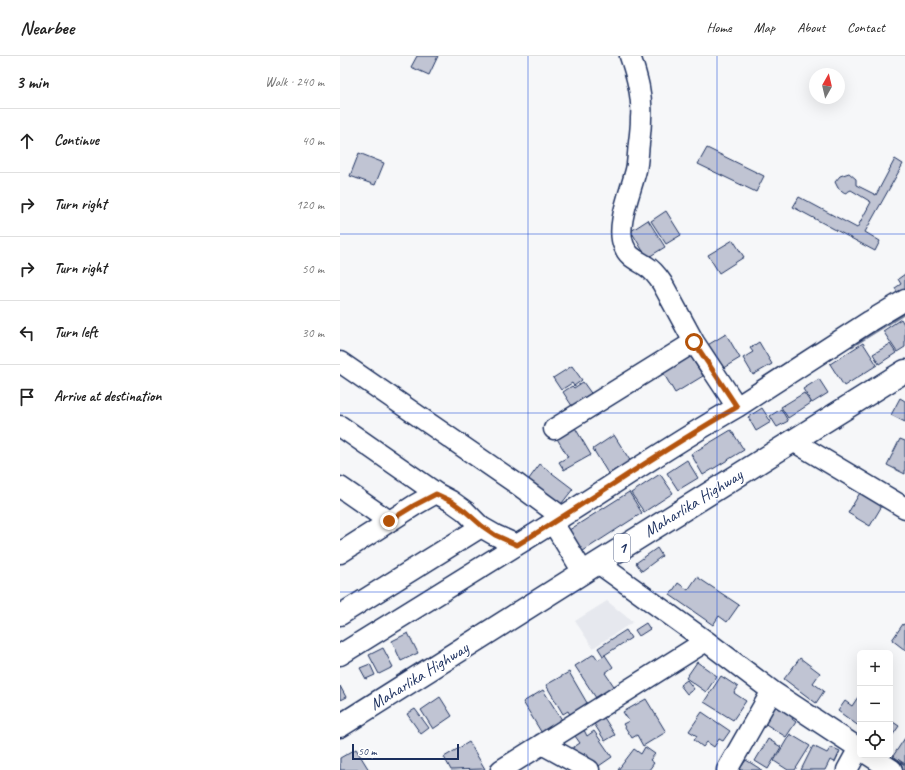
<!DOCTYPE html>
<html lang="en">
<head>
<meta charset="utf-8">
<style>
  :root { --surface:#fff; --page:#f2f2f2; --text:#222; --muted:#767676; --line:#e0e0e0 }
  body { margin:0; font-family:Caveat,sans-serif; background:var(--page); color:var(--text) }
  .controls { position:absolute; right:12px; bottom:12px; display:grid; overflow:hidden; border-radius:6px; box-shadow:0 4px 16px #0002 }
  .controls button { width:36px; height:36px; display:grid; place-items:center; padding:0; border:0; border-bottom:1px solid var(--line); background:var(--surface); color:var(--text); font:20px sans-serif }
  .compass { position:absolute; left:469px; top:12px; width:36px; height:36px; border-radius:50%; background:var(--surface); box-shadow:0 4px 16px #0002; rotate:8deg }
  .scale { position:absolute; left:12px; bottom:10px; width:107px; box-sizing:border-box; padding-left:4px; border:2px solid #1b2f5e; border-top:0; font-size:11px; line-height:14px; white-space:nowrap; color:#1b2f5e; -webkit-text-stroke:3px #fff; paint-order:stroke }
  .stop { position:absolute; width:12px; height:12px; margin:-9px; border:3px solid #b45309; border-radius:50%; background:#fff }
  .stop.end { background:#b45309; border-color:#fff; box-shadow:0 1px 4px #0008 }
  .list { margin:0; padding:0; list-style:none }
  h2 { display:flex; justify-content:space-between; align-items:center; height:52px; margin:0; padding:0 16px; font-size:17px }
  h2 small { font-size:13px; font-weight:400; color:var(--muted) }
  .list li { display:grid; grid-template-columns:26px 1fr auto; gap:12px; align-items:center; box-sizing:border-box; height:64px; padding:0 16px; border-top:1px solid var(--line) }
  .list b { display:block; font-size:15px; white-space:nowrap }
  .list em { font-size:13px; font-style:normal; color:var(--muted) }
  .icon { flex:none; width:22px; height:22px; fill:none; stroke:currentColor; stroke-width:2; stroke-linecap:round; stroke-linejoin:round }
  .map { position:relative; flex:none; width:565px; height:714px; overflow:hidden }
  header { display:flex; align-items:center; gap:24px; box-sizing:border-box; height:56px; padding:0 20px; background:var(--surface); border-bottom:1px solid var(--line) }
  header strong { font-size:19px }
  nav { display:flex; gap:22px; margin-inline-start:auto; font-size:14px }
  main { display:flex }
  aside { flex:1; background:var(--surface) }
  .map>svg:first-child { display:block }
  .built { fill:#e6e8ee }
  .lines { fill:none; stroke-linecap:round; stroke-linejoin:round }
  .stream { stroke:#707c99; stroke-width:4.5 }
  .building { fill:#c0c4d3; stroke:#1b2f5e }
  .minor-casing { stroke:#1b2f5e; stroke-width:23 }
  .highway-casing { stroke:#1b2f5e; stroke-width:25 }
  .minor { stroke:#fff; stroke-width:20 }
  .highway { stroke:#fff; stroke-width:22 }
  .route { stroke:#b45309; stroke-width:5 }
  .grid { fill:none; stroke:#1d4ed8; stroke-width:1; stroke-opacity:0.55 }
  .labels { text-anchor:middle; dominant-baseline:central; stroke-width:3; stroke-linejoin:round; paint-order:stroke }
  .shield { fill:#fff; stroke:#5f6d8e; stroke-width:1 }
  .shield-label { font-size:16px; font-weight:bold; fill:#1b2f5e }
  .street-label { font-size:17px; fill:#1b2f5e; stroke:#fff }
</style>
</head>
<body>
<header>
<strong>Nearbee</strong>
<nav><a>Home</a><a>Map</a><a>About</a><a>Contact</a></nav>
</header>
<main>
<aside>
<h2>3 min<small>Walk · 240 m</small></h2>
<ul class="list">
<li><svg class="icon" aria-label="ahead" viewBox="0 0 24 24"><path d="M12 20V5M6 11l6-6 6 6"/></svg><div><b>Continue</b></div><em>40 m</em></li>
<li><svg class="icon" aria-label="right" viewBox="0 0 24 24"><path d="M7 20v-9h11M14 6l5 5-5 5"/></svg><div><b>Turn right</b></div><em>120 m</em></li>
<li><svg class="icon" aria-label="right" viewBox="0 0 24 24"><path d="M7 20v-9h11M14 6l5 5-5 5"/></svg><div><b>Turn right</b></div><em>50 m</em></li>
<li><svg class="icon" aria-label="left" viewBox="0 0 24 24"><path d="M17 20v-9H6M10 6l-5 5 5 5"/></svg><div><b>Turn left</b></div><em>30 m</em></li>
<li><svg class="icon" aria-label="arrive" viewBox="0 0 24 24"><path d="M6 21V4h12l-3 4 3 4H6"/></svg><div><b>Arrive at destination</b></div></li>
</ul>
</aside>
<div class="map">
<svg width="565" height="714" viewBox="0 0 565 714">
  <rect width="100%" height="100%" fill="#f6f7f9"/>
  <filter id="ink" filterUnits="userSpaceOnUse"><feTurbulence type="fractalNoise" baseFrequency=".025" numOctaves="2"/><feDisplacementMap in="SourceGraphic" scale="8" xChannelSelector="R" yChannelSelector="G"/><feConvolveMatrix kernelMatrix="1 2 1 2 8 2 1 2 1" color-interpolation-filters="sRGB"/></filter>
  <g filter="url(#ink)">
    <path class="built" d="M267 545 293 566 253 592 235 565Z"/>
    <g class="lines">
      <path class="stream" d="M512 289 565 256"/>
    </g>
    <path class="building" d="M77 0H98L89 19 71 11Z
      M367 92 424 120 416 136 358 108Z
      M19 97 44 107 35 129 10 120Z
      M555 103 563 108 525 176 540 185 535 195 453 151 459 141 517 172 531 146 511 134 505 137 498 132 495 126 500 120 509 117 516 123V129L536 139Z
      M326 155 341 179 326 188 311 165Z
      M308 164 325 191 307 202 291 175Z
      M393 184 404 201 379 217 368 199Z
      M565 218V238L560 241 555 232 561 228 558 223Z
      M561 263 565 270V291L557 296 543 275Z
      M386 278 400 302 380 314 366 290Z
      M419 286 432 308 413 319 403 302 413 296 410 292Z
      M523 287 537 309 504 330 490 308Z
      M550 288 556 297 539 308 533 298Z
      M348 296 363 320 335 337 321 313Z
      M232 310 242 324 234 330 232 327 221 334 213 322Z
      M479 323 488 337 472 347 463 333Z
      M243 326 253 340 234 353 223 336 232 330 234 332Z
      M464 337 471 347 448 362 441 351Z
      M560 342 565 345V366L551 359Z
      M422 352 431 366 416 375 408 361Z
      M441 353 448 365 437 371 430 360Z
      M234 370 251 399 224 414 219 406 228 401 216 381Z
      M391 374 404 394 363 419 351 398Z
      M274 379 291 406 269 419 253 393Z
      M560 383 565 385V418L547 409Z
      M347 404 358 422 338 434 327 417Z
      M200 408 233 433 218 452 186 427Z
      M320 418 333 437 304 456 291 437Z
      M521 435 543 448 530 470 508 457Z
      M289 436 302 457 240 497 226 476Z
      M317 492 322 500 302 515 296 507Z
      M357 521 399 549 387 566 379 560 373 569 330 539 338 527 348 534Z
      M306 567 310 573 299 580 295 574Z
      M563 568 565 569V594L552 584Z
      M286 574 291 582 263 600 258 592Z
      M68 577 78 597 61 605 52 585Z
      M43 592 53 611 39 618 29 599Z
      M254 598 258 604 265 599 273 611 265 617 276 633 258 645 235 610Z
      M460 602 480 617 473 627 484 635 476 647 444 623Z
      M357 606 377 620 366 636 346 622Z
      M30 608 35 619 26 623 20 612Z
      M229 616 250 652 232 662 228 655 223 658 206 629Z
      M381 620 398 631 394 637 406 645 393 664 364 646Z
      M347 624 354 633 347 638 340 629Z
      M0 630 6 641 0 644Z
      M203 634 224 667 203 679 183 646Z
      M100 641 112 660 93 673 81 654Z
      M518 641 520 642V671L498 655 505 645 512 650Z
      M306 643 326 676 303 690 297 679 292 682 283 668 289 665 283 656Z
      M433 648 453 661 452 663 456 666 446 681 421 665Z
      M75 653 89 672 81 678 67 658Z
      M362 656 390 675 383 685 379 683 374 691 367 686 363 691 354 684 357 680 349 675Z
      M263 660 275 679 265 685 253 666Z
      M550 664 559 670 550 683Z
      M244 674 247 680 254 675 272 701 256 712 246 697 238 703 231 693 240 687 235 680Z
      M450 678 470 690 455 714H448L434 705Z
      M565 682V708L553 700Z
      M428 683 441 691 428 713 415 705Z
      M129 686 145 713 111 714 104 701Z
      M473 690 487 697 491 691 500 695 495 706 490 704 485 714H461Z
      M305 691 315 698 310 704 314 707 309 714H278L294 693 301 698Z
      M16 693 29 714H0V702Z
      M553 701 565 709V714H559L548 707Z
      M406 704 422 714H399Z"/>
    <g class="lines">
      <defs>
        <path id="minor" d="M0 306 177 428 222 461
          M397 351 530 265 565 244
          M0 370 96 437
          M214 373 354 286
          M453 385 565 452
          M0 431 49 465
          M213 467 243 516
          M0 497 75 449 96 437 111 445 125 455 141 471 155 479 177 489C251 444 322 394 397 351L354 286 322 227C318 221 313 214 306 210 297 204 288 201 284 190 275 171 291 135 296 114 298 105 298 95 299 87 300 79 301 70 301 62 303 41 297 20 290 0
          M258 507 366 585 432 635 520 693
          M0 559 141 471
          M0 599 177 489
          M202 688 249 714
          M529 699 552 714
          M161 714 366 585
          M387 714 432 635
          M507 714 519 692"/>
        <path id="highway" d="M0 670 258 507 565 315"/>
      </defs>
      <use href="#minor" class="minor-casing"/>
      <use href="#highway" class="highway-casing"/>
      <use href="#minor" class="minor"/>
      <use href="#highway" class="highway"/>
    </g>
  </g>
  <g class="lines" filter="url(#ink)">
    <path class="route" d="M49 465 75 449 96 438 111 445 125 455 142 470 155 479 177 489C251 444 322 394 397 351L354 286"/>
  </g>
  <path class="grid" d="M188 0V714M377 0V714M0 178H565M0 357H565M0 536H565"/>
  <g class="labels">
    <rect class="shield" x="274" y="478" width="16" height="28" rx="3"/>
    <g class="shield-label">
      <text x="282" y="492">1</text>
    </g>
    <g class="street-label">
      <text transform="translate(353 447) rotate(-32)">Maharlika Highway</text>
      <text transform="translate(79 620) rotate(-32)">Maharlika Highway</text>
    </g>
  </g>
</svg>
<div class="controls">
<button>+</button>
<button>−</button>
<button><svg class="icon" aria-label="locate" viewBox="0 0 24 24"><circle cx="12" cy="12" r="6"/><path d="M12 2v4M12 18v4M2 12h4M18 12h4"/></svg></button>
</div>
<svg class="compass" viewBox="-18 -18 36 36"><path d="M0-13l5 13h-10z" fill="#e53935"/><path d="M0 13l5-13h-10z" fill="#767676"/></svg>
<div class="scale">50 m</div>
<div class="stop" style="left:354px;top:286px"></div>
<div class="stop end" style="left:49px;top:465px"></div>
</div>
</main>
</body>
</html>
